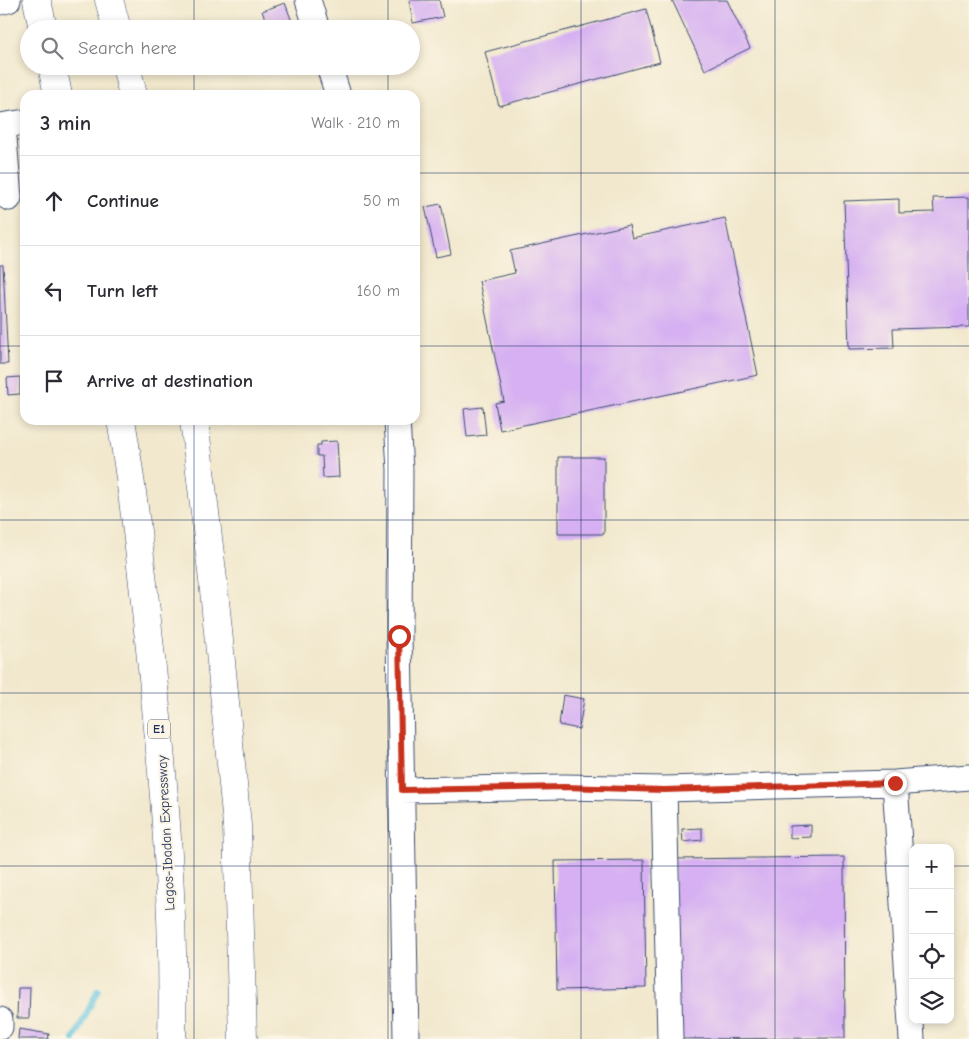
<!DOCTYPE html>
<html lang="en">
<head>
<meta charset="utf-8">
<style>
  :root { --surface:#fff; --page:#f2f2f3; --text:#2b2b33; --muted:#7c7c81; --line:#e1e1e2 }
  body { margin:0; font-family:"Comic Neue",sans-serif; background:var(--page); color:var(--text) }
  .controls { position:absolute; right:15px; bottom:15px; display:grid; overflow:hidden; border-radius:10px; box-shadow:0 2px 8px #0003 }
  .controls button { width:45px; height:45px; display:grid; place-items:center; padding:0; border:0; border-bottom:1px solid var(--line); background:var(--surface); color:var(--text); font:25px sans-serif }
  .stop { position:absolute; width:15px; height:15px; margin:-11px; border:4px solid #c8321e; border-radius:50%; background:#fff }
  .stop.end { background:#c8321e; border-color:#fff; box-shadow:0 1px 5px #0008 }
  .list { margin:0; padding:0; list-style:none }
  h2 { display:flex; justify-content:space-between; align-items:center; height:65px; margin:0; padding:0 20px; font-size:21px }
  h2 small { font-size:16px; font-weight:400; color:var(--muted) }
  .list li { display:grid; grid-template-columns:32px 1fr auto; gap:15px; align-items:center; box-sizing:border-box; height:90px; padding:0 20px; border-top:1px solid var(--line) }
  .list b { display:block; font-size:19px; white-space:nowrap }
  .list em { font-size:16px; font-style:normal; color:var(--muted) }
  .icon { flex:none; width:28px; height:28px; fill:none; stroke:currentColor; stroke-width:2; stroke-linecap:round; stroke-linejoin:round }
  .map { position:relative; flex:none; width:969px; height:1039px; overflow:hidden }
  .search { position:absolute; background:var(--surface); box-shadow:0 2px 8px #0003; left:20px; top:20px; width:400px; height:55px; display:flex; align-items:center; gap:12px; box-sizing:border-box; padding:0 18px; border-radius:28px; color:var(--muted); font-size:19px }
  .panel { position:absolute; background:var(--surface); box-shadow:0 2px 8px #0003; left:20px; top:90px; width:400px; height:335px; border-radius:15px }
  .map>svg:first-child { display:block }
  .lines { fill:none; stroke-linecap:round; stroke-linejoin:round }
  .stream { stroke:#63c5e1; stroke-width:6 }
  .building { fill:#d6b0f2 }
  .minor-casing { stroke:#3b4b6f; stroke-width:27 }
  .highway-casing { stroke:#3b4b6f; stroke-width:29 }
  .minor { stroke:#fff; stroke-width:25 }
  .highway { stroke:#fff; stroke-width:28 }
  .route { stroke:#c8321e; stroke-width:6 }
  .grid { fill:none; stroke:#1b2f5e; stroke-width:1; stroke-opacity:0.55 }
  .labels { text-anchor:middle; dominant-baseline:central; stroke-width:4; stroke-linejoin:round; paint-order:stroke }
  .shield { fill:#fcf5e5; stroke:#5e6a86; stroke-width:1 }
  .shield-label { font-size:12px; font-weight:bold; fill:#1b2f5e }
  .street-label { font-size:14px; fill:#1b2f5e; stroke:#fcf5e5 }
</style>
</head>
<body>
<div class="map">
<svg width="969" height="1039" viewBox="0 0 969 1039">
  <rect width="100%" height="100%" fill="#fcf5e5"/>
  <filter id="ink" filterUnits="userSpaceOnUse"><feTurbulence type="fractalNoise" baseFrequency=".02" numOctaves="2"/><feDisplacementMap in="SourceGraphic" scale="10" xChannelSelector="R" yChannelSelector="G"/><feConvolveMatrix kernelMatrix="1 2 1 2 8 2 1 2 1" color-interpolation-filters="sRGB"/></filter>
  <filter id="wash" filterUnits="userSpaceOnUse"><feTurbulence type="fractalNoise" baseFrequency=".0096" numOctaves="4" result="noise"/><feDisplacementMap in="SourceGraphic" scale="20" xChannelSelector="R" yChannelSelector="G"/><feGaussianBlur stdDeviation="1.12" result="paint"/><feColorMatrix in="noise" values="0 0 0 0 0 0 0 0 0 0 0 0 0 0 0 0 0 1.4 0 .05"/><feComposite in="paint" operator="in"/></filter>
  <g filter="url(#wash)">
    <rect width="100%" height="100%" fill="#f1e8cd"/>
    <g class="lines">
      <path class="stream" d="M74 1039 98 990"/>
    </g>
    <g id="blocks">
      <path class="building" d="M409 0H439L443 17 413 23Z
        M672 0H727L750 48 705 70Z
        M285 3 294 27 269 29 262 11Z
        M646 9 660 62 499 106 485 52Z
        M969 197V327L893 329 894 348 849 349 844 201 899 199V213L934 212 933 198Z
        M441 204 451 254 436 257 425 207Z
        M725 218 758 375 500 430 495 403 504 401 479 281 515 273 510 251 629 225 632 238Z
        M0 265H3L8 364H0Z
        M20 377V394L8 395 7 378Z
        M483 407 486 435 467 437 464 409Z
        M337 441 339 477 323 478 322 456H317V445H321V442Z
        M558 457H604V534H558Z
        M563 695 584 699 579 729 559 725Z
        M811 825V837L790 838V826Z
        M702 828V840L683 842 682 829Z
        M844 857 845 1038 675 1039 674 859Z
        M644 860 646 988 557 990 555 861Z
        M18 988H30L29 1018H17Z
        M19 1029 49 1034 48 1039H18Z"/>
    </g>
  </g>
  <g filter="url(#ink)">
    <use href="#blocks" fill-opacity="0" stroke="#3b4b6f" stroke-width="1"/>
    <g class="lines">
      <defs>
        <path id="minor" d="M308 0 317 29
          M0 2 8 0
          M329 66 338 95
          M0 126 25 122
          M3 126 9 198
          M397 420 400 470 399 636 406 1039
          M895 783 912 1039
          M664 789 670 1039
          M402 790 564 787 664 789 895 783 969 777
          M0 1020V1027"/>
        <path id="highway" d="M37 0 43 29
          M109 0 117 29
          M52 66 58 95
          M126 66 133 95
          M121 420C134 496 142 573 150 649 164 779 175 909 172 1039
          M194 420 213 580 237 825 243 1039"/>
      </defs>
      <use href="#minor" class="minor-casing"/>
      <use href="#highway" class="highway-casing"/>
      <use href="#minor" class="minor"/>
      <use href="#highway" class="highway"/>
    </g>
  </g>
  <g class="lines" filter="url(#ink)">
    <path class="route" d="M399 636 402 790 564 787 664 790 895 783"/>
  </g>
  <path class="grid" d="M194 0V29M388 0V29M581 0V1039M775 0V1039M194 66V95M388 66V95M0 173H25M415 173H969M0 346H25M415 346H969M194 420V1039M388 420V1039M0 520H969M0 693H969M0 866H913M950 866H969"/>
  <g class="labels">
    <rect class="shield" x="148" y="719.5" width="22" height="19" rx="4"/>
    <g class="shield-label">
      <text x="159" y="729">E1</text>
    </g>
    <g class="street-label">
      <text transform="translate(166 833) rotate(-93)">Lagos-Ibadan Expressway</text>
    </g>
  </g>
</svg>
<div class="controls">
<button>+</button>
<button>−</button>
<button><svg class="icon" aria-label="locate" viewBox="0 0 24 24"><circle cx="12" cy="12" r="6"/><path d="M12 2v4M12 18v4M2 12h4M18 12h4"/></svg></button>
<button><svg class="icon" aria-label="layers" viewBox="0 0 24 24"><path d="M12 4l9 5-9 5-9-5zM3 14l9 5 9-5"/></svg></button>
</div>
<div class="stop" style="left:399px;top:636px"></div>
<div class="stop end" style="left:895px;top:783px"></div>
<div class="search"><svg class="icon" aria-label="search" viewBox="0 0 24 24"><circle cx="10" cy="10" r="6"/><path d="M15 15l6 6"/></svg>Search here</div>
<section class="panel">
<h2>3 min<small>Walk · 210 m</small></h2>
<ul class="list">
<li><svg class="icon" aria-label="ahead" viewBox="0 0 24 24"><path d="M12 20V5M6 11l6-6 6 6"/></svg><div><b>Continue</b></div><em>50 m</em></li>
<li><svg class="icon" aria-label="left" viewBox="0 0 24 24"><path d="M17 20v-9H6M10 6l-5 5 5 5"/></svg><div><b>Turn left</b></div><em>160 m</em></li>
<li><svg class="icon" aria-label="arrive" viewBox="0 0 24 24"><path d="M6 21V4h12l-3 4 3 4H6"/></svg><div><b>Arrive at destination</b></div></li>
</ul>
</section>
</div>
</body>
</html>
